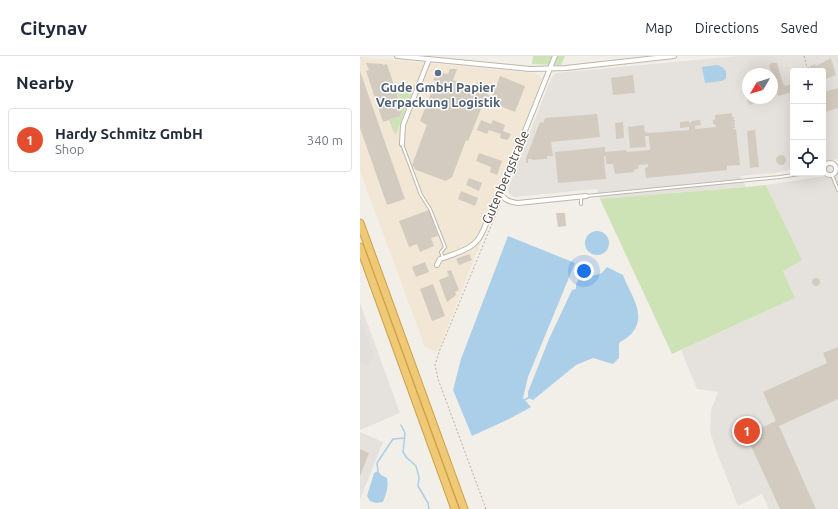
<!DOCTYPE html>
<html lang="en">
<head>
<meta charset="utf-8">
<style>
  :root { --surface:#fff; --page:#f2f2f3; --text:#1f2937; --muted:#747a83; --line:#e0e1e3; --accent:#e34d2e }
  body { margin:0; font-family:Ubuntu,sans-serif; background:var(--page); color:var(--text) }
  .controls { position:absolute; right:12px; top:12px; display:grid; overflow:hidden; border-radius:4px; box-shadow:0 4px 16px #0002 }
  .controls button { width:36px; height:36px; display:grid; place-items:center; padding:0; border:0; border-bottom:1px solid var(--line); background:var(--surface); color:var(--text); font:20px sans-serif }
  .compass { position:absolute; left:382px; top:12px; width:36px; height:36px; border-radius:50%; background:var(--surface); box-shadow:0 4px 16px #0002; rotate:232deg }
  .you { position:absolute; left:224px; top:215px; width:14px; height:14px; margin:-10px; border:3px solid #fff; border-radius:50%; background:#1a73e8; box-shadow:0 0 0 6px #1a73e833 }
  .badge { display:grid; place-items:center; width:26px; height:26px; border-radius:50%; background:var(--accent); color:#fff; font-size:13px; font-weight:700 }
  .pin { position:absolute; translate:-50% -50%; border:2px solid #fff; box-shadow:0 1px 4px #0006 }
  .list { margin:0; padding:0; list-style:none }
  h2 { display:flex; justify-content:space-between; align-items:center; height:52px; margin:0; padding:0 16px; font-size:17px }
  h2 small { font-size:13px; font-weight:400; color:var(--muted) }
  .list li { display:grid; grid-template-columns:26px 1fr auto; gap:12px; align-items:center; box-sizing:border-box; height:64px; margin:0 8px 8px; padding:0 8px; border:1px solid var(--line); border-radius:4px }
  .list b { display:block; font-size:15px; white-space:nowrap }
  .list p { margin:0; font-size:13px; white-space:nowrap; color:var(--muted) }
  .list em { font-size:13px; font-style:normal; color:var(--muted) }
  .icon { flex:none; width:22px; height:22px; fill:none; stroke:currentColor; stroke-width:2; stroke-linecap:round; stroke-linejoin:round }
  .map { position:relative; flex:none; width:478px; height:453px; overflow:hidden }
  header { display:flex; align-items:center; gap:24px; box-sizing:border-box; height:56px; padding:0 20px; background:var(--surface); border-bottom:1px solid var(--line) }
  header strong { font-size:19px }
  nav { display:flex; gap:22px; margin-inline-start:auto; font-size:14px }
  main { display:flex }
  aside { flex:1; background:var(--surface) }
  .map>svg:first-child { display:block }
  .commercial { fill:#f2e6d5 }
  .industrial { fill:#e5e1dd; fill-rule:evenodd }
  .green { fill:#cde2b5 }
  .parking { fill:#e1dfdc }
  .water { fill:#abcee9 }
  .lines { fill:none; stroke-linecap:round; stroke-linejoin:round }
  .stream { stroke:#abcee9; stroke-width:1.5 }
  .building { fill:#d3cbbf }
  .lane-casing { stroke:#bdb7ac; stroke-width:4 }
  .street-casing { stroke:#bdb7ac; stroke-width:6 }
  .highway-casing { stroke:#cd9f47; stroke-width:9 }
  .path { stroke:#bdb39e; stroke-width:1; stroke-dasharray:2 2; stroke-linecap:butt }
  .lane { stroke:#fff; stroke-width:2 }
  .street { stroke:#fff; stroke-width:4 }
  .highway { stroke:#efc976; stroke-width:7 }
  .service-dot { fill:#5c6f8a; stroke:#fff; stroke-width:1.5 }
  .labels { text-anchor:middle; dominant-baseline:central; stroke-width:3; stroke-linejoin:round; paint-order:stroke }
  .service-label { font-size:13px; font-weight:bold; fill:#4e5e75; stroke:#fff }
  .street-label { font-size:13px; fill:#454037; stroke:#fff }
</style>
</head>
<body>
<header>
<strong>Citynav</strong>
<nav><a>Map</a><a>Directions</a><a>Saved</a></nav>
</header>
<main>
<aside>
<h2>Nearby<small></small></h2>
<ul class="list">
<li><span class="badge">1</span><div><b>Hardy Schmitz GmbH</b><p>Shop</p></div><em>340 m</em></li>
</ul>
</aside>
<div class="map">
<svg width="478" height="453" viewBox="0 0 478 453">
  <rect width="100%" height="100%" fill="#f2efe8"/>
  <path class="commercial" d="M0 1 175 17 180 20 182 24 139 129 136 142 124 178 78 296 65 291 0 115Z"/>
  <path class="industrial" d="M378 0H478V103L463 107V15H433V113L415 117 380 120 386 131 240 143 237 133 154 141 149 137 148 133 188 30 192 21 196 17ZM388 18H412V42H388Z
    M478 118V453H409L402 438 378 450 355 392 350 374 351 354 358 336 337 333 321 294 435 242 423 215 441 202 406 129Z
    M0 247 40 357 0 374Z
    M0 376 23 386 0 444Z"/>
  <path class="green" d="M173 0H205L201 9 172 8Z
    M51 29H55L36 78 34 77 29 64 40 60 43 53 36 34Z
    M406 129 442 204 423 215 435 242 312 298 240 143 386 131Z"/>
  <path class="parking" d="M0 261 14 298 8 310 0 307Z"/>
  <path class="water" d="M357 9 362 11 366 15V23L361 25 345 27 342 11Z
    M225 187a12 12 0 1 1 24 0a12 12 0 1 1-24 0Z
    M148 180 215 207 168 321 163 342 171 351 149 363 112 380 93 334 101 303Z
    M247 211 263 219C269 237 288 258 272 277 269 281 263 284 259 287V302L253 308 233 302 216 309 173 344 168 342V336L189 283 212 234 216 233V228L220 221 232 220 242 217Z
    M18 415 21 419 27 422C29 431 26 438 23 446L16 447 10 445 7 440 14 417Z"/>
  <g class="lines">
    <path class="stream" d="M163 345 168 342
      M41 369 45 377 43 396 47 402 56 410 59 421 58 430 68 447 69 453
      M18 415 17 407 33 383 45 382"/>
  </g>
  <path class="building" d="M471 2 476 19 463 24V15H451L450 10 455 8 456 10Z
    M6 7 23 8V9L27 8 42 54 40 60 23 66 6 15 9 14Z
    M412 7H417L423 28 426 30 433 27V36L418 40 417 37 413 38 415 42 389 49 388 45 387 46V42H412V34L413 36 417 35 409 9Z
    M78 12 82 14 83 17 88 18 90 13H97L93 24 113 32 115 33 117 26 130 31 127 38 132 41 140 20 165 30 155 56 130 46 131 43 126 41 108 85 106 84 92 121 86 125 56 114 52 109 67 69 60 65 76 25 73 24 76 20 75 16Z
    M0 15 45 143 27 149 0 72Z
    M273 19 275 37 253 39 251 22Z
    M478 32V52L463 57V36Z
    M372 57V61H374V63L373 64H375V66H373L375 67V69H373L375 70V72H373L374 74 376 73 380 109 367 110V114L286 122 285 112 288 111V108L278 109 279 112 274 114V116L255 118 253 108H246V100L244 101 246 123 198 127 195 96 245 91V96L266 94 267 96 290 94 289 80H285L286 91 270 92 268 71 284 69 285 76 289 77 329 74V71L320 72V66L329 65V67L332 66V65L340 64 341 69 335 70V73L356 71 355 68H353V64L355 63V59Z
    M237 58 240 81 191 86 193 100H187V103L172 104V103H168V107H166V102L180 66 183 67 185 62Z
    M121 64 131 68 133 64 145 69 143 75 151 78 149 82 147 84 140 82 141 78 129 74 127 78 117 74Z
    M263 66 264 82 256 83 255 67Z
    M395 74 399 111 390 112 387 75Z
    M119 97 142 105 137 119 130 116 131 111 116 105Z
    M416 104a5 5 0 1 1 10 0a5 5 0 1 1-10 0Z
    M109 122 122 127 119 135 106 129Z
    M101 135 118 142 115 150 98 143Z
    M69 154 78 180 71 182 74 190 60 196 57 188 49 191 39 165Z
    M196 157H205L206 170 198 171Z
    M109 198 112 204 99 209 96 203Z
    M65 206 69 216 56 221 52 211Z
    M91 214 99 234 95 236 96 239 87 246 79 224 89 220 87 215Z
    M452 226a4 4 0 1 1 8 0a4 4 0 1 1-8 0Z
    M73 228 85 260 72 265 60 233Z
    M478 291V343L419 370 456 453H420L386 379 416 365 403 336 467 307 463 297Z
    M0 393 9 397 0 420Z"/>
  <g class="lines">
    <defs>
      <path id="lane" d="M42 88 61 139 70 153 85 191 81 196 83 202
        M463 114H464
        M472 119 478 134
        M226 140 420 121 446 117
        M221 141V148"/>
      <path id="street" d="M37 0 170 13 206 12 314 0
        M42 88 43 69 69 3
        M464 113a6 6 0 1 1 12 0a6 6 0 1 1-12 0Z
        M140 136C144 144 149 146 158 147L226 140
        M77 209 80 203C91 199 107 195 115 187 126 177 128 155 138 142L195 0"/>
      <path id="highway" d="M0 167 104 453
        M0 191 95 453"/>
    </defs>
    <use href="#lane" class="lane-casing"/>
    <use href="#street" class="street-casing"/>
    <use href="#highway" class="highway-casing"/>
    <path class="path" d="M444 0 447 11 451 13
      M126 453 78 323 75 309 79 296 141 146"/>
    <use href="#lane" class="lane"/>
    <use href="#street" class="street"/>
    <use href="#highway" class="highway"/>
  </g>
  <circle class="service-dot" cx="78" cy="17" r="4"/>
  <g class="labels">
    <g class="service-label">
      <text x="78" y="31">Gude GmbH Papier<tspan x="78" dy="15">Verpackung Logistik</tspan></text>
    </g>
    <g class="street-label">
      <text transform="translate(145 121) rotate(-67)">Gutenbergstraße</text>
    </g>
  </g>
</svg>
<div class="controls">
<button>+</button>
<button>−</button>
<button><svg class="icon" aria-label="locate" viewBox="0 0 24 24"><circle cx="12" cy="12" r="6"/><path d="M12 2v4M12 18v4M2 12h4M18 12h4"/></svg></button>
</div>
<svg class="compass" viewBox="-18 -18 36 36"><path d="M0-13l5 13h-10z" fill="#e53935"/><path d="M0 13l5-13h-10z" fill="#747a83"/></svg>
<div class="you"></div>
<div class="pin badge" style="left:387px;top:375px">1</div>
</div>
</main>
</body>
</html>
